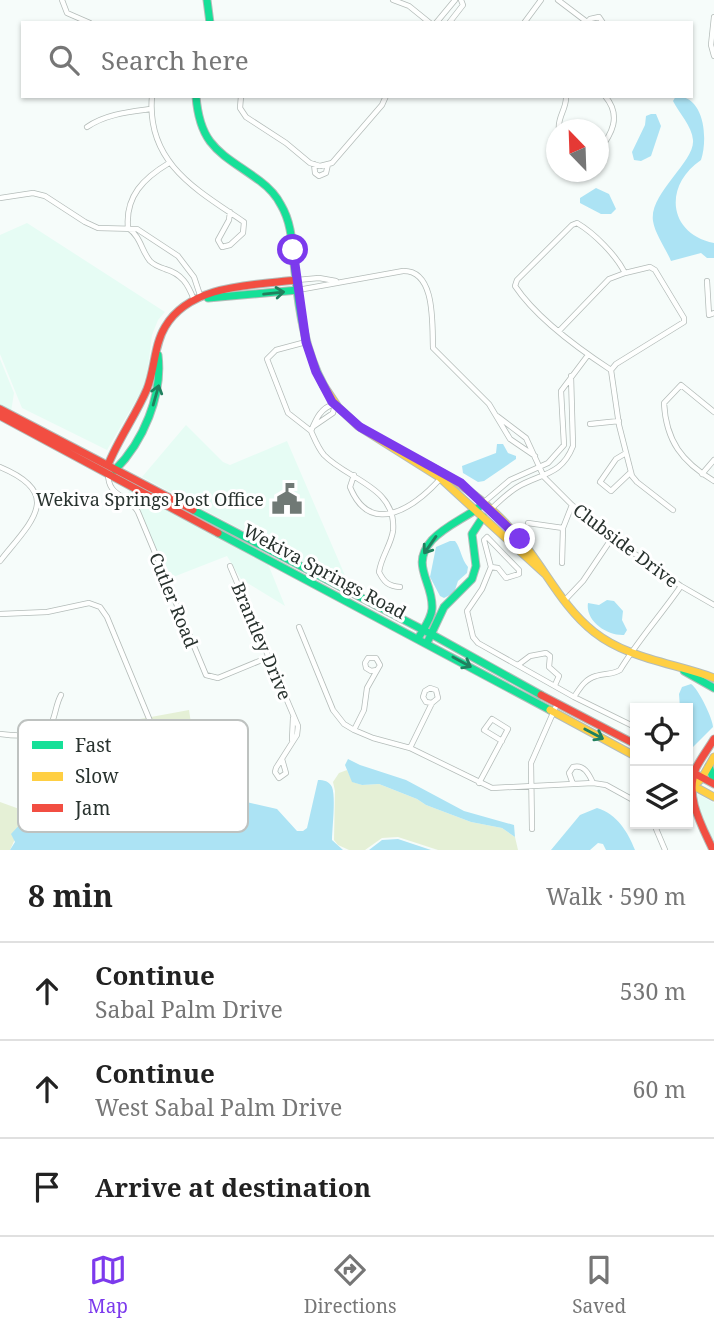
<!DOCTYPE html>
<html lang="en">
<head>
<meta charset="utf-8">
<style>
  :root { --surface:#fff; --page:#f2f2f2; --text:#222; --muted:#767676; --line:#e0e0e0; --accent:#7c3aed }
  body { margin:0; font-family:"Noto Serif",serif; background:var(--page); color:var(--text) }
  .controls { position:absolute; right:21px; bottom:21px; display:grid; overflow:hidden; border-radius:0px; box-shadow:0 2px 5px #0004 }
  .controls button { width:63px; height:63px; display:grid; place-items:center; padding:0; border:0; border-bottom:2px solid var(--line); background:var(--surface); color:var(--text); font:35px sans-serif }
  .compass { position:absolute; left:546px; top:119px; width:63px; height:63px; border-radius:50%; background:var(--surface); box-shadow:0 2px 5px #0004; rotate:337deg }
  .stop { position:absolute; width:21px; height:21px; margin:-16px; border:5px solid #7c3aed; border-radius:50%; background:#fff }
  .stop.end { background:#7c3aed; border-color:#fff; box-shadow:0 2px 7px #0008 }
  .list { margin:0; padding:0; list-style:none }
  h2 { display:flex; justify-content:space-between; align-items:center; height:91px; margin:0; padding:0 28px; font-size:30px }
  h2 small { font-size:23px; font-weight:400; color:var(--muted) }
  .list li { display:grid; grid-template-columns:46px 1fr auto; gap:21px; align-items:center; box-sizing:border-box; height:98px; padding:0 28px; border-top:2px solid var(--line) }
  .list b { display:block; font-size:26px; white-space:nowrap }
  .list p { margin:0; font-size:23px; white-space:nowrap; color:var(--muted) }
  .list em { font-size:23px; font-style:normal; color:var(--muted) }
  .icon { flex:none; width:38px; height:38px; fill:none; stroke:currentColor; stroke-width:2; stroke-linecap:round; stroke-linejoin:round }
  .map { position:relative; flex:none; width:714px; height:850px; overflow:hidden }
  .search { position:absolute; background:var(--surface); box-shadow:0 2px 5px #0004; left:21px; right:21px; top:21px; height:77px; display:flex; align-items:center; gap:18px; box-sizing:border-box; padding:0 24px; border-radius:0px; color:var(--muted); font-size:26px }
  .sheet { height:385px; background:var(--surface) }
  nav { display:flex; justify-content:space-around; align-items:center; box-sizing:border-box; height:98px; border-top:2px solid var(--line); background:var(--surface); font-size:19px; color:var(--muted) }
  nav a { display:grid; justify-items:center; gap:4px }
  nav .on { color:var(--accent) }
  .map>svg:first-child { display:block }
  .built { fill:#e6fcf4 }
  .green { fill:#e5f0d6 }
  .water { fill:#ace3f4 }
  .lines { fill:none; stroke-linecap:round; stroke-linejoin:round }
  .street-casing { stroke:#b4bcb9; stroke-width:6 }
  .fast-casing { stroke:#b4bcb9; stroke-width:9 }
  .slow-casing { stroke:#b4bcb9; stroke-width:9 }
  .jam-casing { stroke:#b4bcb9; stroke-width:9 }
  .street { stroke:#fefffe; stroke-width:4.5 }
  .fast { stroke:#16e098; stroke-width:7 }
  .slow { stroke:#ffcf43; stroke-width:7 }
  .jam { stroke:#f24e42; stroke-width:7 }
  .oneway { stroke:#20805e }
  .route { stroke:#7c3aed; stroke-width:9 }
  .labels { text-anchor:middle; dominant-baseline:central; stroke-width:6; stroke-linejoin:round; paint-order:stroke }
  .poi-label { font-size:18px; fill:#28322e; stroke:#fff; text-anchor:end }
  .street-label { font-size:18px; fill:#28322e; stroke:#fff }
  .key { fill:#fff; stroke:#bec2c0; stroke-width:2 }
  .key-label { font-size:19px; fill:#28322e }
</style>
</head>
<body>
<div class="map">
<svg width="714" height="850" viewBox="0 0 714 850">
  <rect width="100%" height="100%" fill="#f6fcfa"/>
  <path class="built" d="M27 223 165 312 158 320 152 335 146 383 107 450 22 408 0 354V235Z
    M0 359 14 393 11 412 0 406Z
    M186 425 223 462 230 465 287 441 350 587 142 477Z
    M130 490 268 564 285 606 241 579 227 556 168 579 140 511 127 494Z
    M696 793 714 803V847L697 806Z"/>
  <path class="green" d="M189 710 199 777 192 775 191 773 171 772 138 779 128 760 114 723 146 718 154 736 158 734 151 717Z
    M347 770 353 782 362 785 379 784 417 799 426 805 471 822 502 828 515 837 518 850H438L398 837 382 838 365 850H349L338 845 334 840 335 791 333 782 339 773Z
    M0 802 36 815 23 821 10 850H0Z"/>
  <path class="water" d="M676 96C705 96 708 139 701 160 664 185 667 233 714 243V258H707L701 253 671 261C666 249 655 234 653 221 649 193 695 162 693 140 692 126 679 113 673 101Z
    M651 114H656L661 126 651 156 641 161 634 160 632 152 645 125 646 116Z
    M596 188 609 194 616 209 611 214H601L580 203V198Z
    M497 444H503L508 453 516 456V459L484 481 478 482 463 473 462 466 496 453Z
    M450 541H455C461 548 461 559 468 567L467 573 458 581 454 593 444 598 440 596 430 577 436 547Z
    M607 600 614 601 623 611 622 620 627 630 624 635C607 636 585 621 588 603L599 605Z
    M691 684C698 688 713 719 713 727L688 752V708H680L679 694 682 687Z
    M218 736 231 737 233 739 238 798 242 801 277 809 297 831H303L307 828 318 780C324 780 329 781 332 787 336 797 332 829 332 840L343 850H10L15 842 11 834 23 821 50 811 54 805 64 803 68 799 67 784 122 759 125 760 138 779 171 772 191 773 192 778 215 786 219 782 215 738Z
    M348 759 360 765 406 780 464 811 514 825 515 837 502 828 471 822 426 805 417 799 379 784 362 785 352 782 345 765Z
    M597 808C617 814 628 832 635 850H606L603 844 598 843 590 850H551L580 815Z
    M398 839 431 850H369L382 840Z"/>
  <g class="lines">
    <defs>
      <path id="street" d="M62 0 67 13 90 23
        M393 0 409 6 430 23
        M558 0 587 22
        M714 17 711 45 714 56
        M587 22 590 19 599 17 603 23
        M436 23 455 0
        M449 23 463 5 461 0
        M524 23 541 0
        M152 96C146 163 197 190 244 222L243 233 230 245 222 247 218 240 229 220 230 212
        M241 96 240 108 246 117 286 143 310 163 320 166 332 163 382 105 386 96
        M87 127C106 114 129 112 151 109
        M559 130C557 117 567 109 566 96
        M598 152C612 134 622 116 605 96
        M314 164 315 173 319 176 326 173 328 164
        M0 198 33 193 45 196 85 222 98 228 137 229 178 256 194 277 201 298
        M128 228C141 237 141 250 150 261 154 265 159 267 165 269 182 274 188 284 194 300
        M128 228C125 196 144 178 169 163
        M297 280 319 278 336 281
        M707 281 709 315 714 313
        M298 290 403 271C436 270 432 325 433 348L489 404 510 439 535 456
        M559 331 609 279 625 273
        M306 342 276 350 267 359 288 413 311 431
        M611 370C579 349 537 319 515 286L517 280 572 225 577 223C594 233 616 255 625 273L650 267 655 270 684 318V322L616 364 611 370 619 425 632 476 637 482 673 510
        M714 412 681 385 664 403C666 441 682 462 714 481
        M497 416 526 438 544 477 572 505 612 538 681 586 714 605
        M590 424 619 421
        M311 431C315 440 318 448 324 455 348 480 397 487 393 531 391 545 381 557 379 572 384 582 388 586 400 587
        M311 431C316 419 321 407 335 404L333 413 314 426
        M626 453 616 459 600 482 611 491 631 472
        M0 467C65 494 31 522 0 561
        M108 473C108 498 127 493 138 512L206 675 218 678 269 657
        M702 474 714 460
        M354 475 350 487C371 538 415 507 441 478
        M483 503 510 480 548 463 564 445 561 391 588 355
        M490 510C500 501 509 491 521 485 544 473 562 474 573 446L571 376
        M528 523 563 528
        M487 537 519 570V574L506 578 498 568 491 567 484 540Z
        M562 563 563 528 572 505
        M230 566 298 726 297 735 276 768 275 772 279 778 286 773 282 759
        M491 567 482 589 467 611 473 637 478 643 574 697 635 727
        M565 600 583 581 612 538
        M0 614 47 612 89 603 100 607 107 617 155 733
        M299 627 333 710 344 724 354 730 373 738 410 748 492 788 593 783 606 785 635 801
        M518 665 530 656 546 653 550 656 549 667 559 676 555 685
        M574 697C580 688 585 679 596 676 605 673 612 675 620 670 638 640 661 615 681 586
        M354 730 364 710 367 688 380 665 376 658H368L365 663 366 668 371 671 377 670
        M0 734C15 736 44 739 52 722 56 713 56 704 61 695
        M292 740 293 718
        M410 748 432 703 438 698 436 690 430 688 425 691 423 697 426 702 432 703
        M479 783 508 729 492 719 484 730 502 741
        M573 784 569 773 573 767C584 764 589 774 593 783
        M654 824 665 850
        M532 829 531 763 557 704"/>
      <path id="fast" d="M207 0 210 23
        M196 96C200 148 222 153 260 181 268 187 276 195 281 205 293 225 292 249 295 272 299 311 305 351 324 386
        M208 298 298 290
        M115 470C143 442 163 395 158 355
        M193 510 431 634 541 695
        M218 533 550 710
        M418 639C423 629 431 620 432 609 434 582 409 566 432 540 445 526 463 519 478 508
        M427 643 444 607 472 579 476 566 472 534 483 517
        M684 671 714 688
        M709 766 714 781"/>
      <path id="slow" d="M324 386 338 407 358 426 439 477 545 574
        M428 465C468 486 503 516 530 552 550 579 567 611 594 632 628 659 674 663 714 678
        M550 710 635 756
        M688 783 714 797
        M694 786 702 778 714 757"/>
      <path id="jam" d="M0 409 193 510
        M0 416 218 533
        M108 465C119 438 136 415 147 389 155 369 154 345 165 327 190 284 254 285 297 280
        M541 695 635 744
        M688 770 714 784
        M713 850C702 826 684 796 696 768 701 758 708 749 714 739"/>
    </defs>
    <use href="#street" class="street-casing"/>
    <use href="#fast" class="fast-casing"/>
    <use href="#slow" class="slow-casing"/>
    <use href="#jam" class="jam-casing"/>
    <use href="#street" class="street"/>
    <use href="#fast" class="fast"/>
    <use href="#slow" class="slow"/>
    <use href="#jam" class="jam"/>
  </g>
  <defs><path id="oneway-shaft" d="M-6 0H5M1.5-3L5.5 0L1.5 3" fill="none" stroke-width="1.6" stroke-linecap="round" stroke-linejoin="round" transform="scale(1.75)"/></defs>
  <g class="oneway">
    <use href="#oneway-shaft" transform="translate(274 293) rotate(-6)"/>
    <use href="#oneway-shaft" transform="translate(156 395) rotate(-74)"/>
    <use href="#oneway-shaft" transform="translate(430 545) rotate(125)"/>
    <use href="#oneway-shaft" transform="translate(462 662) rotate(29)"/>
    <use href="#oneway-shaft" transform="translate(594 734) rotate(28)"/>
  </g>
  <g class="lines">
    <path class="route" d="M293 250 306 342 316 372 332 402 360 427 461 483 520 539"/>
  </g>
  <defs>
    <symbol id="civic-bare" viewBox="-9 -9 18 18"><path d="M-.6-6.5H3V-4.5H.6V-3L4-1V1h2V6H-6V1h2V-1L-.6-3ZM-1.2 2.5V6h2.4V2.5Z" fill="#707975" stroke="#fff" stroke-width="2.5" paint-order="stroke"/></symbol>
  </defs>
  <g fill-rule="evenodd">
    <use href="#civic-bare" x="265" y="477" width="44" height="44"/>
  </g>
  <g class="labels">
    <g class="poi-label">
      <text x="264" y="499">Wekiva Springs Post Office</text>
    </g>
    <g class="street-label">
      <text transform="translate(626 545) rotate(37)">Clubside Drive</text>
      <text transform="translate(325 571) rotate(28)">Wekiva Springs Road</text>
      <text transform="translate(174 600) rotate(68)">Cutler Road</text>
      <text transform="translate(262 641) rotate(67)">Brantley Drive</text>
    </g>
  </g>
  <rect x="18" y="720" width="230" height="112" rx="10" class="key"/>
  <rect x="32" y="741" width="31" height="8" fill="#16e098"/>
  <rect x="32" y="772" width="31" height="9" fill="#ffcf43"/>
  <rect x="32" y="804" width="31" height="8" fill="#f24e42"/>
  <g class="key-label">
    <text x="75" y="752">Fast</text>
    <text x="75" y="783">Slow</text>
    <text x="75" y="815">Jam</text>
  </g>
</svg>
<div class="controls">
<button><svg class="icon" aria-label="locate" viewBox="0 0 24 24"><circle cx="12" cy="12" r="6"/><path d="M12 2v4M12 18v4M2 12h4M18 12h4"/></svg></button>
<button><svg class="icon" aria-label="layers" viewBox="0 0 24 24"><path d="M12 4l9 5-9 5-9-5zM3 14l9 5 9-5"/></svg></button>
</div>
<svg class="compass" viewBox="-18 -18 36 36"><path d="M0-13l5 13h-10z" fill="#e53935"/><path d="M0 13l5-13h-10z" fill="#767676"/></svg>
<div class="stop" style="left:293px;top:250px"></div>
<div class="stop end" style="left:520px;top:539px"></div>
<div class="search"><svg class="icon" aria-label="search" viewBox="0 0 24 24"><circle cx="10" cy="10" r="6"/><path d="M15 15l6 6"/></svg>Search here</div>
</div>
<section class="sheet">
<h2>8 min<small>Walk · 590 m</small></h2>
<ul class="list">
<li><svg class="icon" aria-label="ahead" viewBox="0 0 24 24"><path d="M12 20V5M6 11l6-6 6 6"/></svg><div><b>Continue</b><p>Sabal Palm Drive</p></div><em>530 m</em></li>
<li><svg class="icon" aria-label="ahead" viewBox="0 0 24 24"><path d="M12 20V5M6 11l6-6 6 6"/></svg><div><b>Continue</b><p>West Sabal Palm Drive</p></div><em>60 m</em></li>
<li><svg class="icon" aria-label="arrive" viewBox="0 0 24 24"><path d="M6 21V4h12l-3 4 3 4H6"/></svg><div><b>Arrive at destination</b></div></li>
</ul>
</section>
<nav>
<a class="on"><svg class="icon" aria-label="map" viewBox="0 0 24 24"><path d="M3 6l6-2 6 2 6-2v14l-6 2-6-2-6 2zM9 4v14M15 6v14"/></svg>Map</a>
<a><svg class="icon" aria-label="directions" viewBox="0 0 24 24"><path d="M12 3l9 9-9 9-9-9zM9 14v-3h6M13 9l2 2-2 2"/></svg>Directions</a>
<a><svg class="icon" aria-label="saved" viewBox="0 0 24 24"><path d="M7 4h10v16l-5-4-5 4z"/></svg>Saved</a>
</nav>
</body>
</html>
